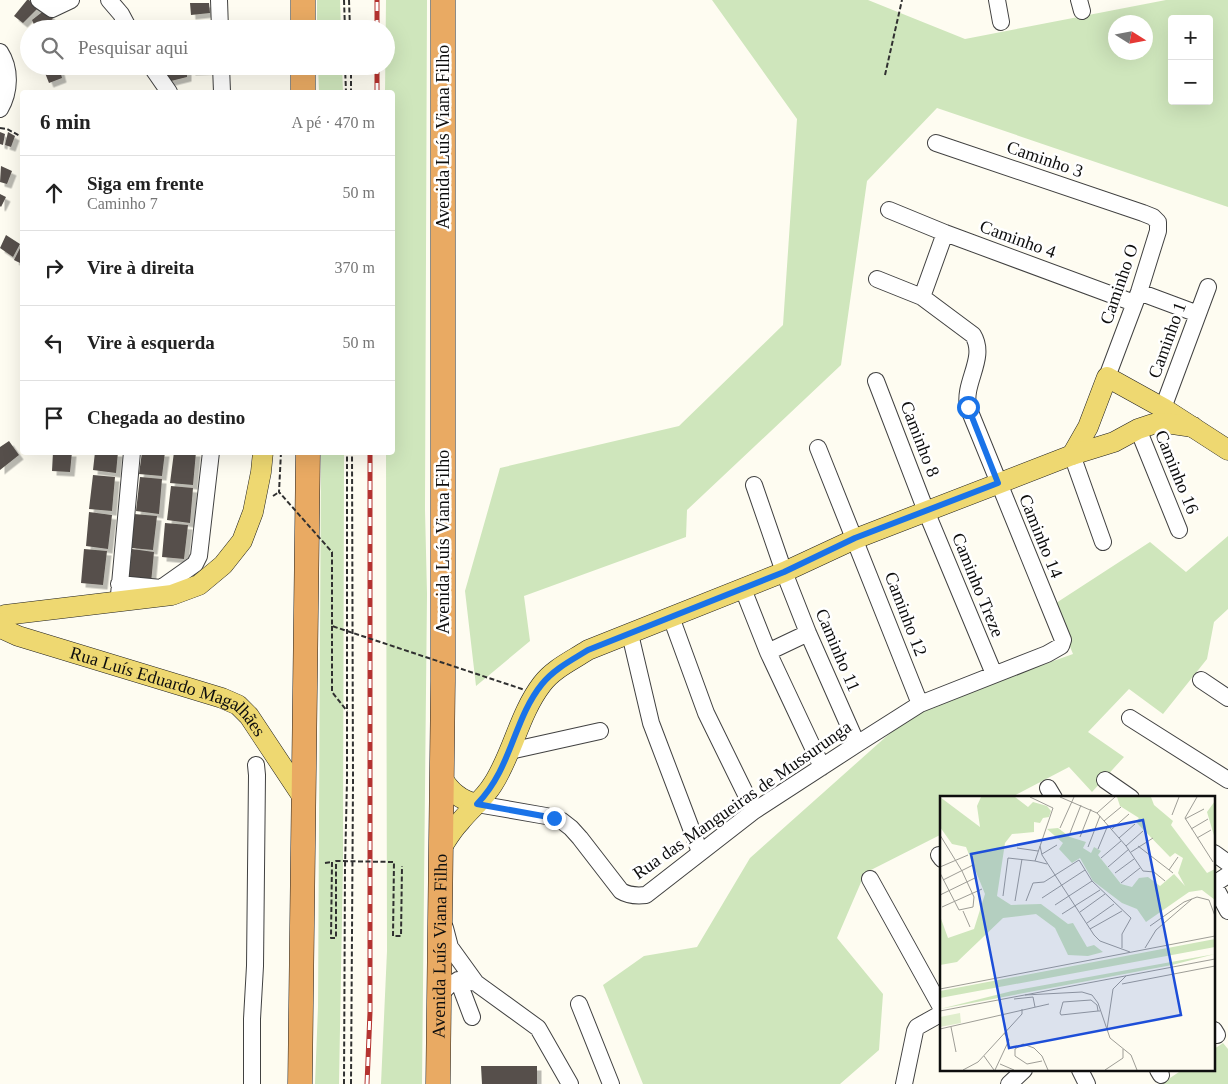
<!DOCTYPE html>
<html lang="pt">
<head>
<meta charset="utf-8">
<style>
  :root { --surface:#fff; --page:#f6f6f6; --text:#222; --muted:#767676; --line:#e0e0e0 }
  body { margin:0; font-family:"Times New Roman",serif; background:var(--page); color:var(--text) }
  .controls { position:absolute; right:15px; top:15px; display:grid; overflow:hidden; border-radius:5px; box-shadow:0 5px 20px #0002 }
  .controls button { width:45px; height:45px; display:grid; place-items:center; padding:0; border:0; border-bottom:1px solid var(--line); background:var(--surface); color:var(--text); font:25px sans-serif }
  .compass { position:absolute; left:1108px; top:15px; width:45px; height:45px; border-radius:50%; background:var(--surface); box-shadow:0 5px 20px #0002; rotate:101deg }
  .stop { position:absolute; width:15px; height:15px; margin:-11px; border:4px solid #1a73e8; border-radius:50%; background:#fff }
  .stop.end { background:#1a73e8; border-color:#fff; box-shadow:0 1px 5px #0008 }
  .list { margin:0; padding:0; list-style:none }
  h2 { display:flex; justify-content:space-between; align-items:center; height:65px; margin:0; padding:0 20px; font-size:21px }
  h2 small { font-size:16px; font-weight:400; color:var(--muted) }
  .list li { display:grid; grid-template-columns:32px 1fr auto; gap:15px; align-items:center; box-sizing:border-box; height:75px; padding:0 20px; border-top:1px solid var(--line) }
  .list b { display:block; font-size:19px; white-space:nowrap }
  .list p { margin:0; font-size:16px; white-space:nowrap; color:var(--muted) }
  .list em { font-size:16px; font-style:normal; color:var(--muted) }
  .icon { flex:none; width:28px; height:28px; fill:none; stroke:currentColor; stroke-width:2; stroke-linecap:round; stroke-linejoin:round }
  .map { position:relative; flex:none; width:1228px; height:1084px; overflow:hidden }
  .search { position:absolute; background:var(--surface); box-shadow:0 5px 20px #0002; left:20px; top:20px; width:375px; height:55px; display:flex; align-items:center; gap:12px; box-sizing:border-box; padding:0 18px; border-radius:28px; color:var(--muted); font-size:19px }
  .panel { position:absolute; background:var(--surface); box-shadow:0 5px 20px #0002; left:20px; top:90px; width:375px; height:365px; border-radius:5px }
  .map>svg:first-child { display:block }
  .green { fill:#cfe6bc; fill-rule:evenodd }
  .building { fill:#56504b; filter:url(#shadow) }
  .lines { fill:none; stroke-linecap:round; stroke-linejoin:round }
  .minor-casing { stroke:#414141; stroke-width:18 }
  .major-casing { stroke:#1f1f1f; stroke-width:21 }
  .highway-casing { stroke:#1f1f1f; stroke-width:25 }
  .path { stroke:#303030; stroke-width:2; stroke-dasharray:5 2.5; stroke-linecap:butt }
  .minor { stroke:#fff; stroke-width:16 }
  .major { stroke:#eed871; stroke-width:20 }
  .highway { stroke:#e9aa63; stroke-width:24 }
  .rail-casing { stroke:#b43330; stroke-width:5 }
  .rail { stroke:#fff; stroke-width:3; stroke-dasharray:9; stroke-linecap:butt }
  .path-bridge { stroke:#303030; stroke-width:2; stroke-dasharray:5 2.5; stroke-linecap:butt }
  .route { stroke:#1a73e8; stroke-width:6 }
  .labels { text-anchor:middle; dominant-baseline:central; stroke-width:5; stroke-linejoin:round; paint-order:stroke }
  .street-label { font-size:18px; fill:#0e0e0e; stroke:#fff }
  .inset-road { fill:none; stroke:#9e9d96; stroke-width:1 }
  .view { fill:#1d4ed8; fill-opacity:0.15; stroke:#1d4ed8; stroke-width:2.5 }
  .inset-edge { fill:none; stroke:#0e0e0e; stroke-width:2.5 }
</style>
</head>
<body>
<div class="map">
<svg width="1228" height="1084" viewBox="0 0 1228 1084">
  <defs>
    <filter id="shadow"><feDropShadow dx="4.5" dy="4.5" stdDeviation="0" flood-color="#0004"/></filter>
  </defs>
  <rect width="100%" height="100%" fill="#fefcf1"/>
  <path class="green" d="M317 0H340L341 29H317Z
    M386 0H427L425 510 427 594 422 1084H381L387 951 386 453 392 452V92H385Z
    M712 0H868L965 39 1166 0H1228V207L937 108 867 181 841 365 687 510 686 537 524 596 530 641 476 686 465 591 500 468 679 426 783 325 797 119ZM1172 19H1209V101H1172ZM1116 22H1146V52H1116Z
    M318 66H342L343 92H319Z
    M344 452 343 861 339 1084H315L318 1007 321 453Z
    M1228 536V609L1214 622 1207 659 1163 714 1129 689 1088 732 1124 757 1092 792 1069 767 1010 798H942V834L865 873 837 938 883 994 879 1050 840 1084H643L603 985 644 956 697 947 750 858 916 710 1073 654 1053 605 1150 542 1186 572Z
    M1223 1043 1228 1049V1084H1161L1182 1070H1214V1049Z"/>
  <path class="building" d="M27 0H29L38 8 23 23 14 16Z
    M190 3H209L210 13 191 15Z
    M46 9 53 19 36 29 32 20Z
    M50 66H59L62 78 49 83 43 68Z
    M171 66H187V77L167 82 162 71Z
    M191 66H212V70L191 71Z
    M0 132 5 134 3 145 0 144Z
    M8 132 15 136 11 147 5 145Z
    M1 166 12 171 7 184 0 182Z
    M0 194 6 197 1 207 0 206Z
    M6 235 20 244 13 257 0 248Z
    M22 244V264L14 260Z
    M9 441 19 455 0 470V447Z
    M53 452H72L70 472 52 471Z
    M95 452H118L116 473 93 470Z
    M142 452H165L162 476 139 474Z
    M174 452H196L193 485 170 483Z
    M93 475 115 477 112 511 89 509Z
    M140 477 162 479 159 514 136 511Z
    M171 486 193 488 190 523 167 520Z
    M89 512 112 515 108 549 86 546Z
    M134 514 157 516 153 550 131 548Z
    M165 523 188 525 184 559 162 557Z
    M84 549 107 551 103 585 81 583Z
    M132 549 154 552 151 583 128 581Z
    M481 1066H537V1084H482Z"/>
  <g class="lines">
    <defs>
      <path id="minor" d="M39 0 52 9 71 0
        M109 0 121 14 129 29
        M219 0 220 29
        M997 0 1001 22
        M1079 0 1082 11
        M0 52C11 69 10 92 0 109
        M151 66 169 92
        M221 66 222 92
        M936 143 1143 213 1153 217 1158 222V231L1139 292 1107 377
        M889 210 945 233 1134 303
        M1139 292 1198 314
        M922 297 945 233
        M876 381 926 511 994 674
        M1163 408 1208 287
        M1138 429 1179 530
        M818 448 920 704
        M1072 455 1103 542
        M754 485 784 572 808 633 857 744
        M119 584 161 588 195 564 199 556 211 452
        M743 589 768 652 822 767
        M119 595 132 452
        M671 617 706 713 754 811
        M630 634 651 723 700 852
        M768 652 808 633
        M1201 680 1228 698
        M1130 718 1228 780
        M510 751 600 731
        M1105 780 1131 798
        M1048 788 1054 798
        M477 804 546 816 562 821 571 828 580 838 621 891C629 896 637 896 646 895L754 811 857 744 920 704 1047 654 1061 646 1063 640 968 407C963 382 987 358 973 335L922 297 877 279
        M1214 853 1228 863
        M939 855 942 859
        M870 879 942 1009
        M1214 884 1228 875
        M1214 885 1228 911
        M445 928 450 947 476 983 538 1028 570 1084
        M458 980 472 1017
        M438 997C452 981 455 978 476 983
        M579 1004 611 1084
        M1214 1030 1217 1035
        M1080 1070 1087 1084
        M1158 1070 1161 1075
        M252 1084V1019L255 966 257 775 256 765
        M904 1084 915 1031 917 1027 942 1013
        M1009 1084 1024 1070"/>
      <g id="major">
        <path d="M1072 455 1088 427 1107 377 1163 408 1228 450"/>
        <path d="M0 622 5 615 172 595 199 585 223 565 242 541 253 512 261 472 263 452"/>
        <path id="s1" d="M0 623 3 629 18 636 222 698 238 705 249 716 304 799"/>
        <path d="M441 777C451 791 459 800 477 804"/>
        <path d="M440 850C446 841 452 830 460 822 470 809 484 799 493 784 513 753 519 714 542 684 553 669 573 660 588 650L784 572 855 539 1072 455 1114 442 1138 429 1153 424 1166 423 1193 427"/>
      </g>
      <g id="highway">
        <path d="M303 29V0"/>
        <path d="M303 66V92"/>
        <path d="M300 1084 308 452"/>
        <path id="s2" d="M438 1084 443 681V0"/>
      </g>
    </defs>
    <use href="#minor" class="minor-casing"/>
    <use href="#major" class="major-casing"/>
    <use href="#highway" class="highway-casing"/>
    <path class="path" d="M344 0 345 29
      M349 0 350 29
      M345 66 346 92
      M351 66V92
      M885 75 902 0
      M0 128 7 129 22 137
      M273 496 279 492
      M332 626V692L347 711
      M325 863 332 862
      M344 1084 345 867 347 781V452
      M351 1084 353 782 352 452"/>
    <use href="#minor" class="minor"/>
    <use href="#major" class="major"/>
    <use href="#highway" class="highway"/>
    <defs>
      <path id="rail" d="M377 29V0
        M377 92V66
        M367 1084 370 1012V452"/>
    </defs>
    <use href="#rail" class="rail-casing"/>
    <use href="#rail" class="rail"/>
    <path class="path-bridge" d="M281 452 279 492 332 552V626L525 690
      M332 862 331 938H336V861L394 862 393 936H401L402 866"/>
  </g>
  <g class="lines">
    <path class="route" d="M554 818 477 804C512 768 513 720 542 684 554 669 572 660 588 650L784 572 855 538 998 483 968 407"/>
  </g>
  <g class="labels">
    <g class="street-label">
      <text transform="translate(443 137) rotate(-90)">Avenida Luís Viana Filho</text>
      <text transform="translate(1045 159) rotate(19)">Caminho 3</text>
      <text transform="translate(1018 239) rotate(20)">Caminho 4</text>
      <text transform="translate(1119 284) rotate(-71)">Caminho O</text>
      <text transform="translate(1167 340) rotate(-70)">Caminho 1</text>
      <text transform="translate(920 439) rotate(69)">Caminho 8</text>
      <text transform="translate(1177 472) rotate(68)">Caminho 16</text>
      <text transform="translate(1041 536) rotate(68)">Caminho 14</text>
      <text transform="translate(443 542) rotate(-90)">Avenida Luís Viana Filho</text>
      <text transform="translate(978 585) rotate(68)">Caminho Treze</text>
      <text transform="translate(906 614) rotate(69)">Caminho 12</text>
      <text transform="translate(838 650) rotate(67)">Caminho 11</text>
      <text stroke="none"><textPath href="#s1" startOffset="185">Rua Luís Eduardo Magalhães</textPath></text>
      <text transform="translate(742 800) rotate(-35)">Rua das Mangueiras de Mussurunga</text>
      <text stroke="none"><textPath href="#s2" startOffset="138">Avenida Luís Viana Filho</textPath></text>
    </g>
  </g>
  <g transform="translate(940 796)">
    <rect width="275" height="275" fill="#fefcf1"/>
    <path d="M0 1 40 31 37 10 41 1H75L88 11 93 6 107 10 111 15 109 21 103 22 100 27 94 26V36L72 38 65 47 57 100 71 109 101 108 128 128 133 127 147 151 154 149 163 156 148 160 128 159 115 132 96 118 63 122 17 166 0 169V120L8 142 34 133 45 98 26 51 12 48 0 31ZM177 1H211L214 9 233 25 231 29 267 77 275 73V104L262 94 249 96 206 126 197 113 182 107 153 85 140 62 132 67 119 53 123 47 107 33 118 32 130 41 146 46 143 52 151 57 154 51 161 55 158 59 181 88 192 91 199 82 208 81 220 90 234 78 245 90 238 77 243 62 235 57 230 61 196 26 199 22 180 10ZM275 5V43L267 16ZM275 143V151L0 202V195ZM275 158 232 169 0 213 72 195Z" fill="#cfe6bc"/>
    <path d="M20 217 21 227 0 231V221Z" fill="#e0eecd"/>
    <path class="inset-road" d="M90 1 113 12 95 65 107 68M120 1 157 17 186 50 203 75 214 76 225 85M257 1 245 22 273 66M157 17 175 1M232 19 239 1M245 23 264 13M164 25 181 11M120 32 134 1M172 33 189 18M251 33 268 23M130 37 141 9M0 39 22 75 34 101 33 111 19 114 0 77M140 41 151 13M179 42 195 28M257 42 271 34M100 50 102 59 154 139 160 145 190 156M186 50 203 35M198 50 233 77M148 51 160 20M77 52 98 55M158 53 168 29M191 56 213 42M102 58 117 49M161 62 181 45M0 71 28 59M168 71 189 53M229 74 238 61M175 77 194 63M3 84 33 69M181 87 200 72M0 99 37 81M63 100 68 62 95 65M102 102 145 74M75 105 82 63M86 105 93 87 104 86 139 64 152 85 191 122 182 138V152M115 109 152 85M2 111 42 93M23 115 30 131M140 116 165 98M122 118 160 94M147 127 174 108M210 130 244 106 257 101 269 104 275 120M150 133 182 115M205 152 216 134 252 103M182 188 275 170M0 193 275 140M85 199 142 196 152 199 158 207 170 242 191 259 197 274M74 203 93 201 95 211M0 215 275 163M158 215 157 209 151 204 123 206 120 217 121 219 158 215H160M11 231 16 256M0 233 109 208M167 233 173 193 186 180M44 260 54 274M102 265 87 268 75 260V253L83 248 94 252 102 260 108 274M60 268 74 274M23 274 38 266 82 218V213M55 274 69 244 64 237M165 274 183 262V253"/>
    <path class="view" d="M203 24 241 219 69 252 31 58Z"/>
    <rect width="275" height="275" class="inset-edge"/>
  </g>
</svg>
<div class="controls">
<button>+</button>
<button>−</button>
</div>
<svg class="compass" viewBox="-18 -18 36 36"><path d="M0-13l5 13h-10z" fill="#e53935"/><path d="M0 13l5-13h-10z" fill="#767676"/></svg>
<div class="stop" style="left:968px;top:407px"></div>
<div class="stop end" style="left:554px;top:818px"></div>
<div class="search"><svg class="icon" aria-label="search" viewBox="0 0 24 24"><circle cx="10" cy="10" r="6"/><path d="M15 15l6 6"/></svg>Pesquisar aqui</div>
<section class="panel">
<h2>6 min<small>A pé · 470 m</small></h2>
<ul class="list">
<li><svg class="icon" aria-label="ahead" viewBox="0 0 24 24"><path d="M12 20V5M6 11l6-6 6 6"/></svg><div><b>Siga em frente</b><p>Caminho 7</p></div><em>50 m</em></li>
<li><svg class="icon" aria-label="right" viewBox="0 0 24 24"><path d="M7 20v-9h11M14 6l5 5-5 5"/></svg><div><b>Vire à direita</b></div><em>370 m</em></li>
<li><svg class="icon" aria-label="left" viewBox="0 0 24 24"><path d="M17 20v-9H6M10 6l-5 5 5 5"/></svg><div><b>Vire à esquerda</b></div><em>50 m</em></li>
<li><svg class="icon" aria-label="arrive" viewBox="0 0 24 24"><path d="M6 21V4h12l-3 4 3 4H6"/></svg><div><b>Chegada ao destino</b></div></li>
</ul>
</section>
</div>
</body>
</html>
